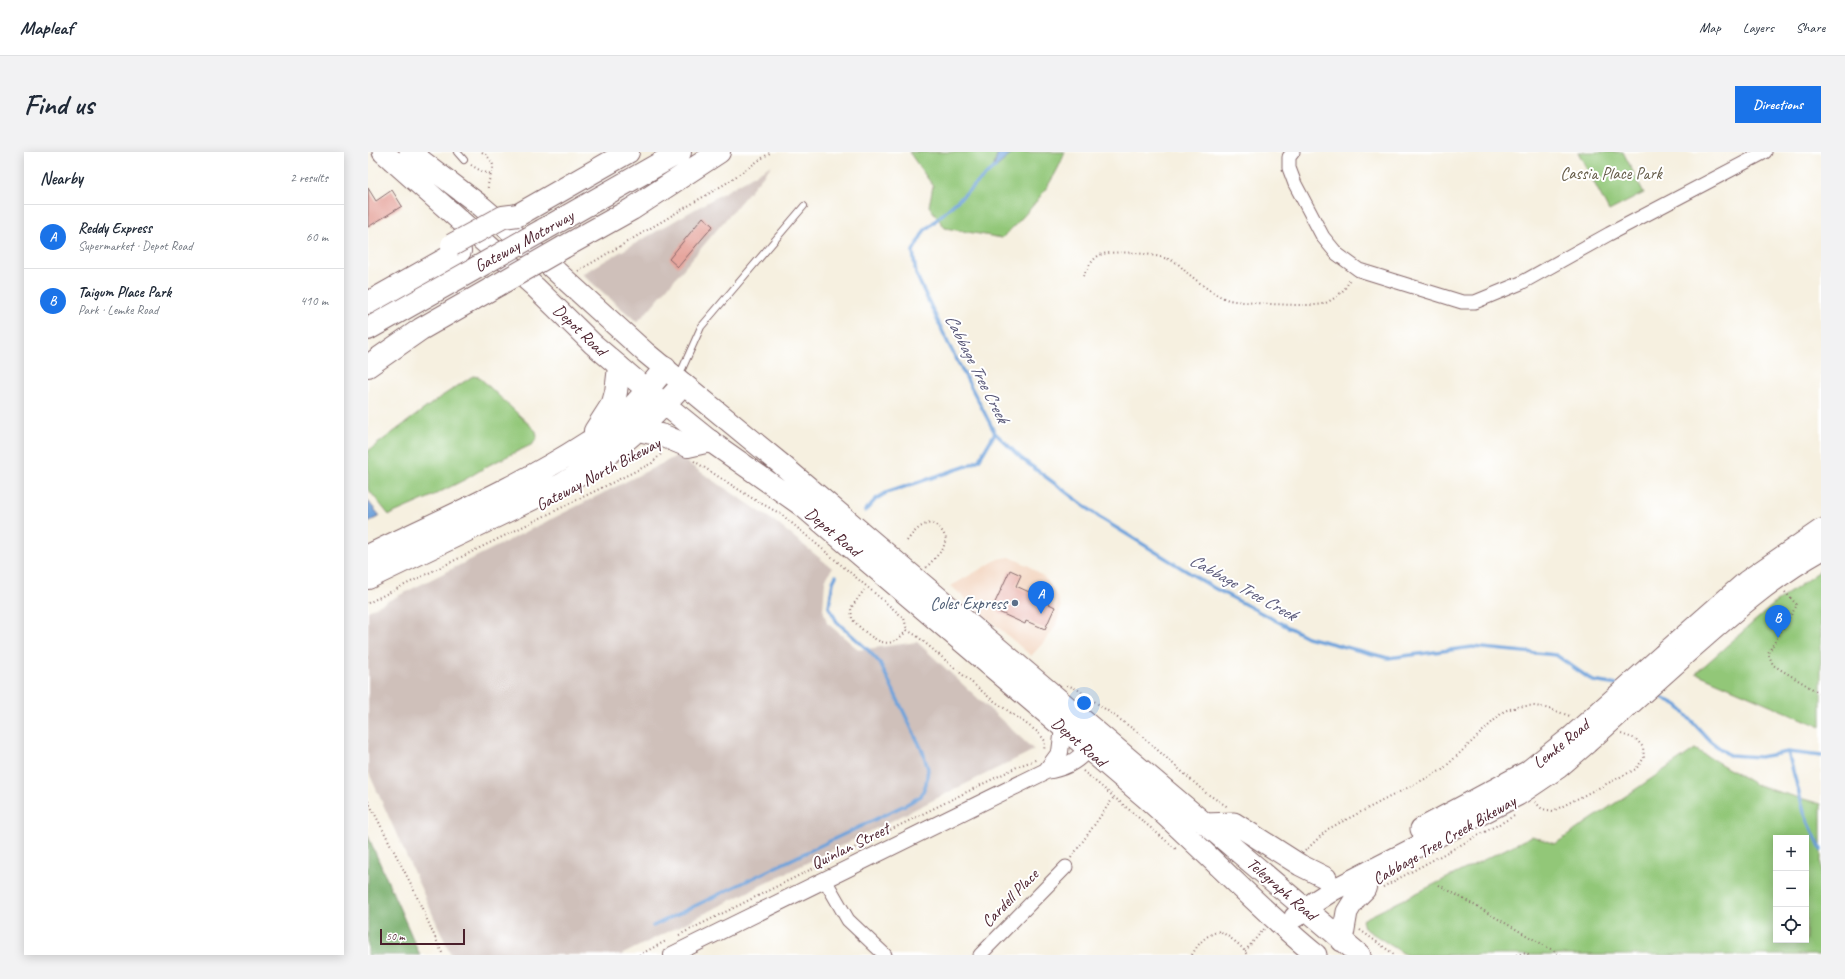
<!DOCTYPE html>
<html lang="en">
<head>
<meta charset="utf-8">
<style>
  :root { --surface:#fff; --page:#f2f2f3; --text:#1f2937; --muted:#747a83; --line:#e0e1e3; --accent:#1a73e8 }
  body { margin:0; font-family:Caveat,sans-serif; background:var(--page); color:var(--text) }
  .controls { position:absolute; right:12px; bottom:12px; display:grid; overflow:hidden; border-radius:0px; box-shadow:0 2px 10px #0003 }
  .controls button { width:36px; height:36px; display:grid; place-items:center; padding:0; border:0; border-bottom:1px solid var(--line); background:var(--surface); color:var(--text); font:20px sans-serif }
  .scale { position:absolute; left:12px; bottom:10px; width:85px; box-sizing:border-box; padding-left:4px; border:2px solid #4a1f2b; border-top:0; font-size:11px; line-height:14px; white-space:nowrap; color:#4a1f2b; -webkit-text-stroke:3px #fff; paint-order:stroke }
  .you { position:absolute; left:716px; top:551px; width:14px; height:14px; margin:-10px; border:3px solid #fff; border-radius:50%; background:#1a73e8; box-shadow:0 0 0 6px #1a73e833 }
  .badge { display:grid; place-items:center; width:26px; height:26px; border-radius:50%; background:var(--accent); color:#fff; font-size:13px; font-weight:700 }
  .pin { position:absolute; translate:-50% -33px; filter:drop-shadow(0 1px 2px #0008) }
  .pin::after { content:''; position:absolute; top:21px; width:14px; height:12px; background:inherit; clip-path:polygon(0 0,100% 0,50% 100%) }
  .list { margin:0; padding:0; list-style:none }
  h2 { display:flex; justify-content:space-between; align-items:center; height:52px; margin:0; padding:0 16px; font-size:17px }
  h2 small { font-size:13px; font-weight:400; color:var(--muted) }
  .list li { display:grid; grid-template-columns:26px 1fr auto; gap:12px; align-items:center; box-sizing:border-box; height:64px; padding:0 16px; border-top:1px solid var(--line) }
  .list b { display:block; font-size:15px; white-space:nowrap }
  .list p { margin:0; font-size:13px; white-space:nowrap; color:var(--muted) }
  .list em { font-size:13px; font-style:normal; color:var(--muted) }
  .icon { flex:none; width:22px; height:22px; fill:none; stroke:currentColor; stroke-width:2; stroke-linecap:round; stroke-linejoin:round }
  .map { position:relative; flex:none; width:1453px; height:803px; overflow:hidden; border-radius:0px }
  header { display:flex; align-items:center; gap:24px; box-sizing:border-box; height:56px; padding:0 20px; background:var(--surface); border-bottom:1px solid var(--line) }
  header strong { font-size:19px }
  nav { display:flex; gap:22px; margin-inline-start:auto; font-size:14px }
  .intro { display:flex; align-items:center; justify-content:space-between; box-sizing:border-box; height:96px; padding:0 24px }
  h1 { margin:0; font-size:28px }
  .button { padding:10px 18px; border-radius:0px; background:var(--accent); color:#fff; font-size:14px; font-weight:700 }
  main { display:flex; gap:24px; padding:0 24px }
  aside { flex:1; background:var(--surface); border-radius:0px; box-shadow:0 2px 10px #0003 }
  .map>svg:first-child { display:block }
  .built { fill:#f3d4be }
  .industrial { fill:#cfc0ba }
  .green { fill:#92c778; stroke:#6e7352; fill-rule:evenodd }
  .forest { fill:#75ac68; stroke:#60664a }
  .water { fill:#6fa3db; stroke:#5c6183 }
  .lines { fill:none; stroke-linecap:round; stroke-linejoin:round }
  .stream { stroke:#6fa3db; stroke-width:3.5 }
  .building { fill:#e6a69e }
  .service-casing { stroke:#86686a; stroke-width:8 }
  .minor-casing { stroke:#86686a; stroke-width:15 }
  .tertiary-casing { stroke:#86686a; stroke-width:18 }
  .primary-casing { stroke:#86686a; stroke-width:23 }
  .motorway-casing { stroke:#86686a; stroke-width:24 }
  .path { stroke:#86686a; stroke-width:2; stroke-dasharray:1 3; stroke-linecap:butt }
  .service { stroke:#fff; stroke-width:6 }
  .minor { stroke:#fff; stroke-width:13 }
  .tertiary { stroke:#fff; stroke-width:16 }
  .primary { stroke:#fff; stroke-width:21 }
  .motorway { stroke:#fff; stroke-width:22 }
  .primary-bridge-casing { stroke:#86686a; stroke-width:23; stroke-linecap:butt }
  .motorway-bridge-casing { stroke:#86686a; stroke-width:24; stroke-linecap:butt }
  .primary-bridge { stroke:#fff; stroke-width:21 }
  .motorway-bridge { stroke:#fff; stroke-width:22 }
  .service-dot { fill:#5c6f8a; stroke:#fff; stroke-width:1.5 }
  .labels { text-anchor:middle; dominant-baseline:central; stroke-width:4; stroke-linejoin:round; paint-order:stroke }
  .park-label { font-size:17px; fill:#635a46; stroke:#fff }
  .street-label { font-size:17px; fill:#4a1f2b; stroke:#fff }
  .service-label { font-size:17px; fill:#4e5e75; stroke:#fff; text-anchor:end }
  .water-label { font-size:18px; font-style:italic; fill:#5b5a7a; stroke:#fff }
</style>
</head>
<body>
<header>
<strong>Mapleaf</strong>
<nav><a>Map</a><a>Layers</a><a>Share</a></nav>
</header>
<div class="intro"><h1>Find us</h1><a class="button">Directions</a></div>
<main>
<aside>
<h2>Nearby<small>2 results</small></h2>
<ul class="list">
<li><span class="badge">A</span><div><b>Reddy Express</b><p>Supermarket · Depot Road</p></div><em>60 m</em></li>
<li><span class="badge">B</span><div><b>Taigum Place Park</b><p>Park · Lemke Road</p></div><em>410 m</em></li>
</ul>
</aside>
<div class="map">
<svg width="1453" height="803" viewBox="0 0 1453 803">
  <rect width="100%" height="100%" fill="#fff"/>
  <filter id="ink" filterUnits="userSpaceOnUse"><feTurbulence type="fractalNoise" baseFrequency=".025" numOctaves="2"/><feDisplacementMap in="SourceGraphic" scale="8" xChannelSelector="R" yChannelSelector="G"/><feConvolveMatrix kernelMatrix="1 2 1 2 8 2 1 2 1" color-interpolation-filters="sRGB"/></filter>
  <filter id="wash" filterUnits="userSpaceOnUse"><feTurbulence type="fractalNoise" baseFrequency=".012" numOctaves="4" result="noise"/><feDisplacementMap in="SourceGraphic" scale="16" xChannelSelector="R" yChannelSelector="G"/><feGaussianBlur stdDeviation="0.9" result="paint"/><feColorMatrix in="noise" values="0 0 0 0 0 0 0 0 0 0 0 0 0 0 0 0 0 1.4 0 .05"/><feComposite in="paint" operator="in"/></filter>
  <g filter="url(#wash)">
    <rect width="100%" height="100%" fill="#f6f0e0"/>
    <path class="built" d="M642 405 661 414 679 428 690 446 693 455 688 474 676 490 663 504 583 434 630 407Z"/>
    <path class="industrial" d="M404 13 277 162 269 170 214 122Z
      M309 304 406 369 464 416 457 429 455 457 459 471 491 498 549 490 666 598 253 803H83L0 619V459Z"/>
    <path class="green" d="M541 0H630L625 17 646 0H697C685 34 659 62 634 86L577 76 561 54 565 34Z
      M1210 0H1255L1276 41 1241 59Z
      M105 224 111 225 168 279 169 285 165 292 121 313 98 327 60 346 21 363 0 337V299L71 246Z
      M1453 418V575L1328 521 1407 451Z
      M1327 597 1390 634 1453 652V803H1038L996 776 994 768 1164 684 1187 692ZM1408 686H1438V788H1408Z"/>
    <path class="forest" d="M0 684 52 803H0Z"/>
    <path class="water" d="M630 0H646L625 18Z
      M0 349 12 364 0 370Z"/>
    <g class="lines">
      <path class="stream" d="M627 15 556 79 545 99 548 122 580 191 627 281 654 307 734 367 846 436 939 485 1020 506 1105 495 1188 503 1225 529 1249 533
        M497 359 508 347 518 341 599 314 611 308 627 281
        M1286 541 1309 553 1342 589 1361 603 1392 605 1420 600 1453 604
        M1420 600 1436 660 1453 698
        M285 774 539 652 553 644 558 632 560 617 555 600 512 511 500 498 469 470 461 455 465 430 468 424"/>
    </g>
    <g id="blocks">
      <path class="building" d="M0 36 8 49 24 38 34 54 0 75Z
        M335 65 345 74 310 115 301 107Z
        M642 418 653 423 648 434 670 444 669 446 687 455 677 477 658 469 657 472 624 457Z"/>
    </g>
  </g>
  <g filter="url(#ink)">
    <use href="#blocks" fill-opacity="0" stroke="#86686a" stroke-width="1"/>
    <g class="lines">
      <defs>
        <path id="service" d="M89 0 96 8
          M311 224 333 175 436 54"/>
        <path id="minor" d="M925 0 921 5V16L927 32 955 85 969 102 991 118 1094 150H1107L1153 131 1241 82 1397 0
          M457 728 480 768 517 803
          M612 803 698 715"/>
        <path id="tertiary" d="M678 619 692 600 695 576
          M304 803 678 619C695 616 708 611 719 597L718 585"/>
        <path id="primary" d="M15 0 167 135 225 192 279 238 342 289 433 353 778 646C836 697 888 754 948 803
          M42 0 113 54 168 101 278 201 413 312 992 803
          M1297 501 1379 429 1453 378
          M1314 505C1358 466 1401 427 1453 398
          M837 672 866 671 932 713 958 726
          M1053 677 1159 620 1203 585
          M927 765 948 749 965 738 1150 643 1190 616 1219 591
          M974 789 979 760 987 747 997 737 1002 719"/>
        <path id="motorway" d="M150 63 260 0
          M175 78 312 0
          M196 95 264 57 351 0
          M0 151 92 99
          M0 177 110 115
          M0 214 53 177 130 133
          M271 278 296 284 320 294 342 289
          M227 279 245 251 248 240 251 215
          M0 404C73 368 150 336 219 291 225 287 234 284 240 279 261 261 279 238 297 216
          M0 426 193 333C241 305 278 274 315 232"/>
      </defs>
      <use href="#service" class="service-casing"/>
      <use href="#minor" class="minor-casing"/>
      <use href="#tertiary" class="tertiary-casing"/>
      <use href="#primary" class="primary-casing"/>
      <use href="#motorway" class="motorway-casing"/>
      <path class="path" d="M114 0C136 16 118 21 120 39
        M103 13 115 20 124 22
        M210 119 357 32 403 0
        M715 124C719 117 724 107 732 103 748 97 792 102 807 110 811 112 815 117 818 120 831 130 845 143 861 148 872 151 946 155 955 152 966 148 979 138 982 126
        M326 309 387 348 413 362 536 466 539 478C535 483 530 488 524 490 511 495 492 476 484 467L483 456 496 438
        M539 389C551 372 568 361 578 387L575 397 558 416
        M1417 440 1429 453 1400 501 1405 513 1453 542
        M0 451 284 311 294 301
        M539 478 549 484 622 546 671 581 677 589 676 599
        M699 533 709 537 768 579 838 641 860 655
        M715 619 808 697
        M0 649 44 734 75 803
        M1167 650 1174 657 1185 659 1268 617 1276 606 1275 595 1268 587 1253 582
        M937 699 960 677 1074 618 1136 559C1163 549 1176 555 1202 564
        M703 706 746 645
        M1071 733 1193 803
        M1015 735 1148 663
        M992 778 1027 803
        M311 783 651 614 670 607
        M877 799 896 777
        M271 803 298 789
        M824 803C831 790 838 783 852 779 861 785 874 793 879 803
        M1148 803 1158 801 1162 803"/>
      <use href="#service" class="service"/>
      <use href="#minor" class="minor"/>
      <use href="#tertiary" class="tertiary"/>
      <use href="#primary" class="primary"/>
      <use href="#motorway" class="motorway"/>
      <defs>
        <path id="primary-bridge" d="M1203 585 1297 501
          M1219 591 1314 506"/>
        <path id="motorway-bridge" d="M84 93 135 65 150 63
          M110 115 175 78
          M130 133 196 95"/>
      </defs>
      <use href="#primary-bridge" class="primary-bridge-casing"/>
      <use href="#motorway-bridge" class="motorway-bridge-casing"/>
      <use href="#primary-bridge" class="primary-bridge"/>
      <use href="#motorway-bridge" class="motorway-bridge"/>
    </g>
  </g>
  <circle class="service-dot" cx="647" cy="451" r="4"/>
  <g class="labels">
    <g class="park-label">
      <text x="1243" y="21">Cassia Place Park</text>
    </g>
    <g class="street-label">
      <text transform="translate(156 89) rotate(-29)">Gateway Motorway</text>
      <text transform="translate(212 178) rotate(44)">Depot Road</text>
      <text transform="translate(230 322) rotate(-28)">Gateway North Bikeway</text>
      <text transform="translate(465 380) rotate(40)">Depot Road</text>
      <text transform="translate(711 590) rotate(41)">Depot Road</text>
      <text transform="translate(1193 592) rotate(-39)">Lemke Road</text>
      <text transform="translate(1076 688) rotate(-30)">Cabbage Tree Creek Bikeway</text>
      <text transform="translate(482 694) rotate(-26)">Quinlan Street</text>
      <text transform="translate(914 737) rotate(41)">Telegraph Road</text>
      <text transform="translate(642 746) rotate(-46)">Cardell Place</text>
    </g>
    <g class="service-label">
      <text x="639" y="451">Coles Express</text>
    </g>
    <g class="water-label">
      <text transform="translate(609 216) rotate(63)">Cabbage Tree Creek</text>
      <text transform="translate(875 435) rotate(29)">Cabbage Tree Creek</text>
    </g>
  </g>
</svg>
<div class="controls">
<button>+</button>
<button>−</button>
<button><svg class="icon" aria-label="locate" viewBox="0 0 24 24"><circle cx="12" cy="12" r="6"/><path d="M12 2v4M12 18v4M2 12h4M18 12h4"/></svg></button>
</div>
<div class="scale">50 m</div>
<div class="you"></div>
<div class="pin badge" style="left:673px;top:462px">A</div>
<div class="pin badge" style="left:1410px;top:486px">B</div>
</div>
</main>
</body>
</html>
